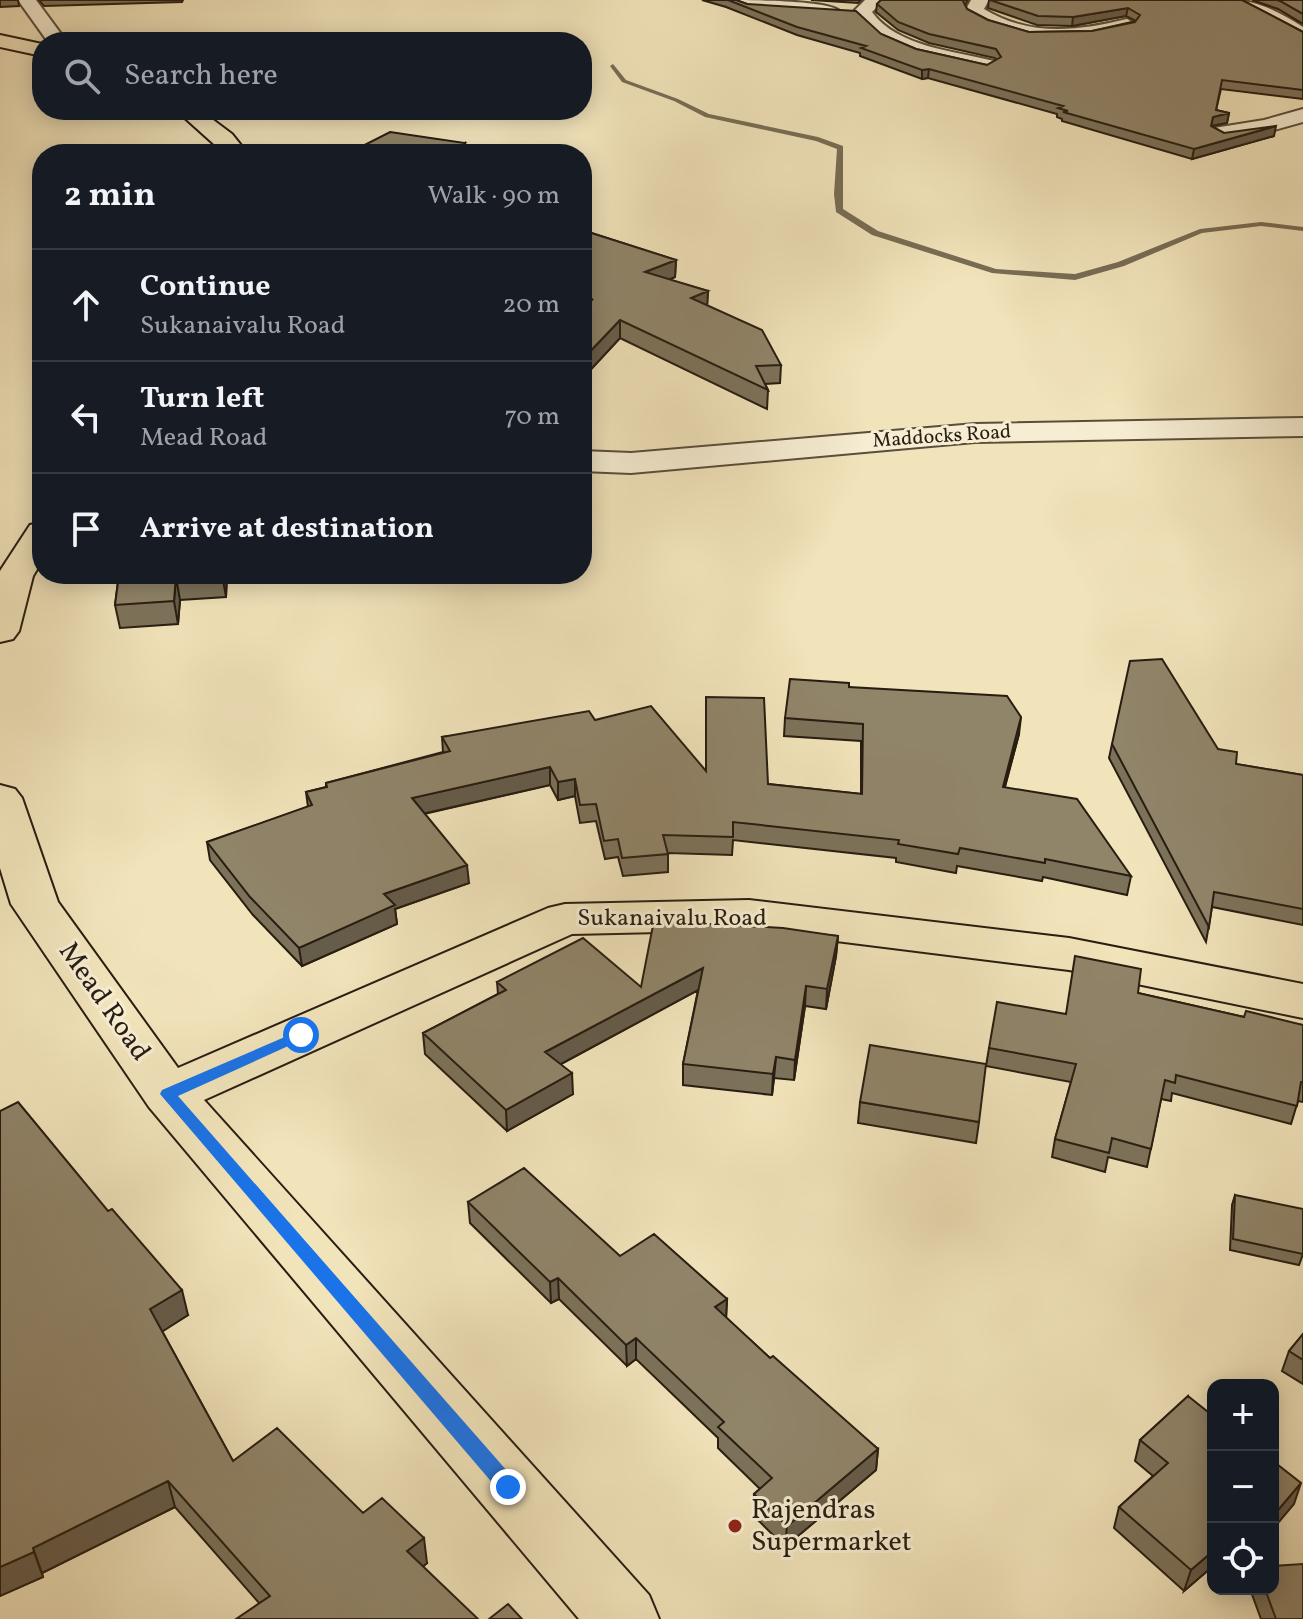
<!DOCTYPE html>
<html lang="en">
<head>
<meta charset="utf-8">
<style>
  :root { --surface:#171b24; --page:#20242c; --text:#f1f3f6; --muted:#9ea1a6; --line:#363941 }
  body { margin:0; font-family:Vollkorn,serif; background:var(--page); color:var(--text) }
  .controls { position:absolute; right:24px; bottom:24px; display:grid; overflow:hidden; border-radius:16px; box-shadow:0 4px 20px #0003 }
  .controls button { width:72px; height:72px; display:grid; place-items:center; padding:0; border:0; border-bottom:2px solid var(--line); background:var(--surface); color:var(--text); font:40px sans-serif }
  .stop { position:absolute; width:24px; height:24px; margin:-18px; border:6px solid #1a73e8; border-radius:50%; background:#fff }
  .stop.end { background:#1a73e8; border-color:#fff; box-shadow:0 2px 8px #0008 }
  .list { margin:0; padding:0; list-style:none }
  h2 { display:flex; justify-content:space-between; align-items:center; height:104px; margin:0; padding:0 32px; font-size:34px }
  h2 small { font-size:26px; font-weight:400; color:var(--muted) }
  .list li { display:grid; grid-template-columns:52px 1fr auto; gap:24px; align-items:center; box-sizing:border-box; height:112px; padding:0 32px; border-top:2px solid var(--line) }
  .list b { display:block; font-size:30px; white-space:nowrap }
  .list p { margin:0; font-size:26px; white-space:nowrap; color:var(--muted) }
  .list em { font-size:26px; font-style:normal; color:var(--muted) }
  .icon { flex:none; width:44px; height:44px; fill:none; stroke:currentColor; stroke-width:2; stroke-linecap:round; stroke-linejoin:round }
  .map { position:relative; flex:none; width:1303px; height:1619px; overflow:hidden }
  .search { position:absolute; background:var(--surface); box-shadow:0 4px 20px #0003; left:32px; top:32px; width:560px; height:88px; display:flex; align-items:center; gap:20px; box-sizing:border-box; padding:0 28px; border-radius:32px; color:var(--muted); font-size:30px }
  .panel { position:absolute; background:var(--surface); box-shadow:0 4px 20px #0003; left:32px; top:144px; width:560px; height:440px; border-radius:32px }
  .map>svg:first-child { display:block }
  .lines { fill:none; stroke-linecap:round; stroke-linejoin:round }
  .stream { fill:#776c54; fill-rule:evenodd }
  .minor-casing { stroke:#5a4e3b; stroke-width:4 }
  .major-casing { stroke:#271d11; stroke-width:4 }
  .minor { fill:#f6edd2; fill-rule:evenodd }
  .major { fill:#f1e3ba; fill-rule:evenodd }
  .wall { fill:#7c725a; stroke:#271d11; stroke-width:2 }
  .shaded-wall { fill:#655c4a; stroke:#271d11; stroke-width:2 }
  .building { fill:#908469; stroke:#271d11; stroke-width:2 }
  .route { fill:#1a73e8 }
  .poi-dot { fill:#8f2418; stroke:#f6edd2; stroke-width:3 }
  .labels { text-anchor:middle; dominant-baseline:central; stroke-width:6; stroke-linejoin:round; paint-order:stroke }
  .far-street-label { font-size:20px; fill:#271d11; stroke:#f6edd2 }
  .street-label { font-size:24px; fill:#271d11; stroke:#f6edd2 }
  .near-street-label { font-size:28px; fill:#271d11; stroke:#f6edd2 }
  .near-poi-label { font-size:28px; fill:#271d11; stroke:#f6edd2; text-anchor:start }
</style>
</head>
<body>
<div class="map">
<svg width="1303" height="1619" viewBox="0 0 1303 1619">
  <rect width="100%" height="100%" fill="#f1e3ba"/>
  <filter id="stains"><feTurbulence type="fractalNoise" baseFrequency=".0025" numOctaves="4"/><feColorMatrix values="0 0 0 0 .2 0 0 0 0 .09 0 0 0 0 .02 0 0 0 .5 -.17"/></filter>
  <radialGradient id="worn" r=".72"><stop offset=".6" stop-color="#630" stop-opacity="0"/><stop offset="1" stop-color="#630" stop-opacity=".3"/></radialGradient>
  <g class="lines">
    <path class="stream" d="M613 64 626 80 678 99 709 114 818 137 843 146V209L878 231 996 269 1075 274 1118 262 1200 229 1261 222 1303 227V231L1261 226 1202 233 1124 266 1075 280 992 273 872 235 836 212 834 194 837 149 816 141 705 117 674 101 622 82 610 66Z"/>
    <defs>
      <path id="minor" d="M18 0H36L67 42H48Z
        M724 0C746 0 824 0 838 10L829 15 732 6 726 5Z
        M865 0H884L872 12C897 47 955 51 994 61L997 65 987 71C940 59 882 55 854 11Z
        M971 0H989L984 9C1030 37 1077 31 1127 19L1136 24 1133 28C1075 43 1022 47 968 15L965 11Z
        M1229 0C1258 0 1279 12 1303 27V41Z
        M1303 109V122L1267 132 1222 140 1211 133 1214 128 1264 120Z
        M1303 418V436L975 442 631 473 582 471V451L631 453 975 424Z"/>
      <path id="major" d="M0 35 42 44V56L0 47Z
        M176 110H200L232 134 248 154H225Z
        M42 522V561L33 576 19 631 13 639 0 642V571L30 525Z
        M0 785 15 789 22 798 58 902 178 1068 548 908 565 904 749 900 1069 938 1303 984V1018L1069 970 749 930 572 934 204 1100 649 1595 659 1619H579L149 1107 11 904 0 868Z"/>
    </defs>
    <use href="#minor" class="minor-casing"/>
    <use href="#major" class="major-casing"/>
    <use href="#minor" class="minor"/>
    <use href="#major" class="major"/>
  </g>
  <path class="wall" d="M0 0H18L19 6 0 7Z
    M39 0H183L182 2 44 6Z
    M702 0H736L747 4 881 34 916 49 987 65 996 60 995 58 929 43 898 30 876 12 877 4 881 0H968L965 5 967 9 988 20 1029 32 1092 31 1136 21 1126 16 1072 26 1037 25 988 8 989 0H1242L1303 32V99L1221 89 1216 110 1229 113 1227 123 1212 126 1224 133 1274 136 1192 159 1062 121V119L1057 117V114L928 78 922 79 860 56V53L797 35 726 7Z
    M811 0H861L858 3Z
    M1252 0H1303V24L1278 9Z
    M582 230 676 260 675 277 670 280 708 291 707 305 781 365 780 383 765 384 768 390 767 409 620 338 582 379Z
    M119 574H227L226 597 180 600 178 624 120 628 115 605Z
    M849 687 1019 734 1005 787 1131 876 1127 895 1043 877 1042 881 957 866 956 873 896 862V858L733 840 732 855 668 853V872L623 876 618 857 605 859 596 821 580 823 575 796 558 800 550 785 424 814 469 883 395 909 397 924 302 966 253 915 210 860 207 842 308 807 306 792 326 787V783L443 752 442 737 595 720 706 771 768 784 861 794V741L784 736 785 718Z
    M1112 744 1218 749 1236 764 1303 775V925L1212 907 1206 942 1109 758Z
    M692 923 838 936 836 956 826 1009 805 1006 794 1080 774 1078 772 1095 683 1085V1064L698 990 561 1064 573 1094 507 1131 425 1054 423 1033 498 994 497 982 641 987Z
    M1138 993 1244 1017 1303 1025V1102L1298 1101 1291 1124 1172 1093 1171 1101 1161 1099 1147 1167 1108 1157 1105 1172 1052 1157 1055 1139 1071 1082 986 1066 989 1048 1065 1014Z
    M860 1102 979 1122 976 1143 858 1123Z
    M0 1111 188 1315 162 1331 233 1461 363 1513 427 1563 423 1566 259 1603 175 1507 42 1573 43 1577 0 1596Z
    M1235 1195 1303 1254 1299 1265 1230 1250 1232 1205Z
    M468 1202 620 1256 727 1299 726 1318 770 1358 878 1449 876 1470 785 1547 753 1515 754 1494 760 1489 718 1448V1438L636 1359 627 1366 559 1299 551 1303 470 1223Z
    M1303 1334V1384L1282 1371 1289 1351Z
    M1188 1396 1213 1566 1184 1591 1114 1528 1119 1507 1153 1476 1135 1461 1140 1440Z
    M1250 1589H1273L1303 1619H1261Z"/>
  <path class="shaded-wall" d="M1128 8 1126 16 1072 26 1073 17Z
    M929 69 928 78 922 79V70Z
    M1229 113 1227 123 1211 126 1213 117Z
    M1276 126 1274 136 1192 159 1194 149Z
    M465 143V154H449Z
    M676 260 675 277 645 289V272Z
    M708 291 707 309 691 298Z
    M593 299 582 321V303Z
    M620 320V338L582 379V360Z
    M222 574H227L226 597Z
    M176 577 180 600 178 624 174 601Z
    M1021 717 1019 734 1000 804 1003 787Z
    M550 767V785L413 816 412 798Z
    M575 779V796L558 800V782Z
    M467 865 469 883 395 909 397 924 302 966 299 948 384 894Z
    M838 936 836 956 826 1009 827 989Z
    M703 968 702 988 546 1072 545 1052Z
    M806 986 805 1006 794 1080 795 1060Z
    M776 1057 774 1078 772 1095 773 1074Z
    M572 1073 573 1094 507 1131 506 1110Z
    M558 1278 559 1299 551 1303 550 1282Z
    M182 1290 188 1315 157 1335 150 1309Z
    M727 1299 726 1320 715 1307Z
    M636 1338V1359L627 1366 626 1345Z
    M878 1449 876 1470 785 1547 787 1526Z
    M168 1481 175 1507 42 1573 33 1548Z
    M1301 1483 1294 1504 1273 1529V1516Z
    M424 1538 427 1563 411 1577 407 1551Z
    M1213 1551V1566L1184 1591 1191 1570Z
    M34 1552 43 1577 0 1596V1567Z"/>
  <path class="building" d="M728 0H736L747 4 856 11 881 34 916 49 987 65 1001 57 996 49 929 34 898 22 877 4 881 0H964L963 1 967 9 988 20 1029 32 1092 31 1135 22 1140 15 1128 8 1073 17 1038 16 990 0H1242L1303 32V90L1222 80 1216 110 1229 113 1213 117 1211 126 1224 133 1276 126 1194 149 1063 112 1068 111 1058 108 1063 106 929 69 922 70 861 48 866 46 797 27Z
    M1277 0H1303V14L1280 1Z
    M390 132 465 143 449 154H347Z
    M582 230 676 260 645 272 708 291 691 298 762 330 781 365 756 366 768 390 620 320 582 360V310L593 299 582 303Z
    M119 574H221L176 577 174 601 115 605Z
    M1162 659 1218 749 1237 752 1236 764 1303 775V909L1214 892 1209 927 1112 744 1130 661Z
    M790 679 849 683V687L1007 696 1021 717 1003 787 1077 799 1131 876 1045 859V863L960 848 958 854 898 844 899 840 733 822V837L663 835 668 854 622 858 618 839 604 841 596 804 580 805 575 779 558 782 550 767 412 798 467 865 384 894 395 905 299 948 250 897 207 842 312 805 306 792 327 787 326 783 450 751 442 737 589 711 595 720 651 706 706 771V697L764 698 768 784 862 794 863 724 785 718Z
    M655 915H692L690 923 783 928 838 936 827 989 806 986 795 1060 776 1057 773 1074 683 1064 703 968 545 1052 572 1073 506 1110 423 1033 506 990 497 982 583 938 641 987Z
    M1075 956 1141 969 1138 993 1244 1017 1246 1011 1303 1025V1082H1301L1297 1106 1176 1075 1175 1083 1165 1080 1151 1149 1112 1138 1109 1153 1055 1139 1076 1064 989 1048 997 1002 1066 1014Z
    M870 1045 986 1064 979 1122 860 1102Z
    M18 1102 108 1211 112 1209 182 1290 150 1309 233 1461 277 1428 363 1513 382 1498 424 1538 407 1551 478 1619H236L270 1596 168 1481 33 1548 34 1552 0 1567V1111Z
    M524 1168 620 1256 654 1234 727 1299 715 1307 770 1358 773 1356 878 1449 787 1526 754 1494 772 1478 718 1427 724 1422 636 1338 626 1345 558 1278 550 1282 468 1202Z
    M1235 1195 1303 1209V1254L1233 1239Z
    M1303 1334V1360L1289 1351Z
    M1188 1396 1213 1416V1551L1191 1570 1119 1507 1168 1463 1140 1440Z
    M1273 1461 1301 1483 1273 1516Z
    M1303 1564V1619H1276L1265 1589H1273V1566Z
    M508 1604 522 1619H489Z"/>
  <path class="route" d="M301 1030 306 1031V1038L178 1096 515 1480 518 1487 515 1493 508 1495 501 1493 160 1094 162 1090Z"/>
  <circle class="poi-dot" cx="735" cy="1526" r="8"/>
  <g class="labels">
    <g class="far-street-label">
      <text transform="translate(942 437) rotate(-4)">Maddocks Road</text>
    </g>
    <g class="street-label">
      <text x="672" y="919">Sukanaivalu Road</text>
    </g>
    <g class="near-street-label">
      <text transform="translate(104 1002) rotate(55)">Mead Road</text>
    </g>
    <g class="near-poi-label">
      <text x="751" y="1510">Rajendras<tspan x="751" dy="32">Supermarket</tspan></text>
    </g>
  </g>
  <rect width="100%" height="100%" filter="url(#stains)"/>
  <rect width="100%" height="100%" fill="url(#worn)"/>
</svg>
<div class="controls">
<button>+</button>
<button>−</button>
<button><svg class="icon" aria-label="locate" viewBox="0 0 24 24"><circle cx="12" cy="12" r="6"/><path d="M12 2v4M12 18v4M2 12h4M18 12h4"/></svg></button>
</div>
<div class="stop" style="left:301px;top:1035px"></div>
<div class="stop end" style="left:508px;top:1487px"></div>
<div class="search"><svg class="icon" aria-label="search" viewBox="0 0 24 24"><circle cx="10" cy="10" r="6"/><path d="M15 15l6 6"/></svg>Search here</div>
<section class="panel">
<h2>2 min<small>Walk · 90 m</small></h2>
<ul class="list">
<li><svg class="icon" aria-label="ahead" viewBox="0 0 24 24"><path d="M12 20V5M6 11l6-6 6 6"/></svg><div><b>Continue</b><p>Sukanaivalu Road</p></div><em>20 m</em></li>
<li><svg class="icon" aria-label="left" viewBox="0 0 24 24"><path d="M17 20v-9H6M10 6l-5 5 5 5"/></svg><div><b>Turn left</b><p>Mead Road</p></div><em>70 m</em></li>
<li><svg class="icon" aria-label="arrive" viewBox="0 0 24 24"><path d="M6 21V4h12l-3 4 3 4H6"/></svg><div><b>Arrive at destination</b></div></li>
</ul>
</section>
</div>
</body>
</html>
